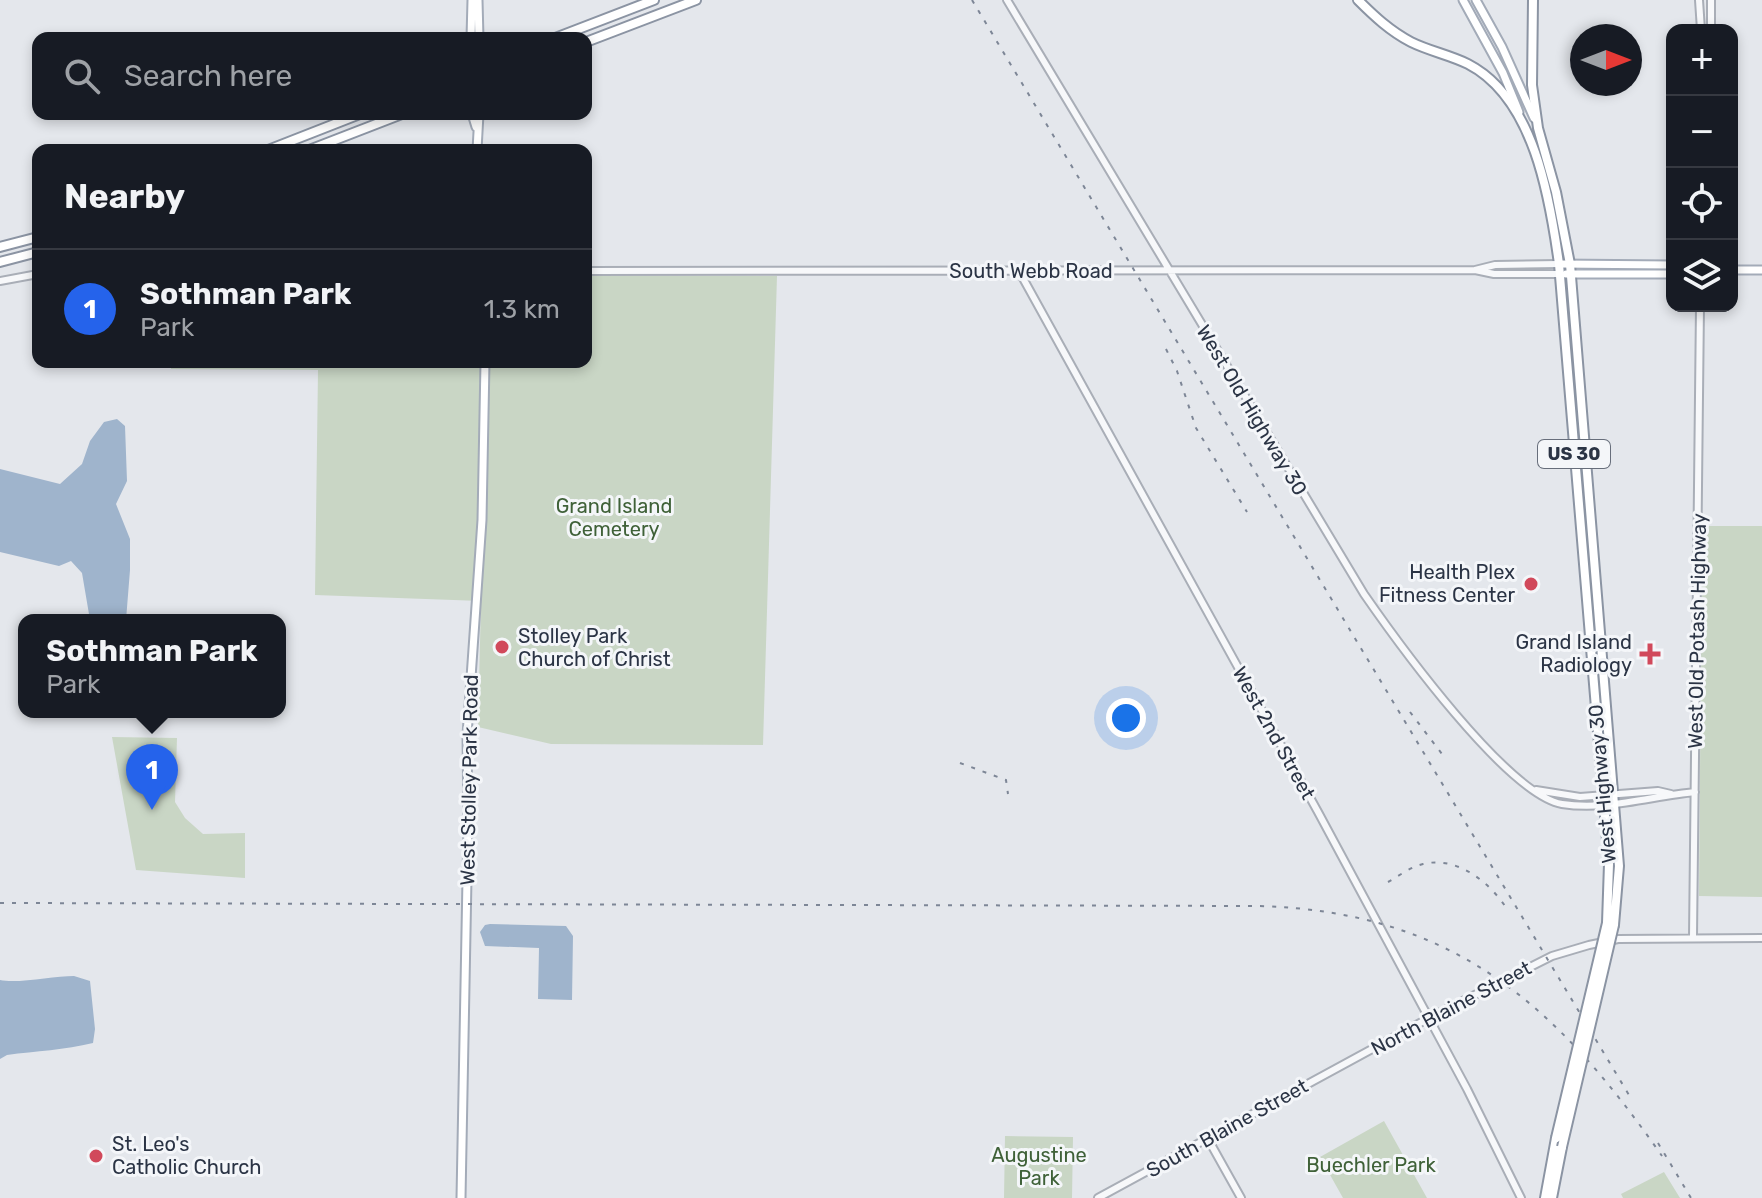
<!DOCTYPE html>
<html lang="en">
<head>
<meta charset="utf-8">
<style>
  :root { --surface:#171b24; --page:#20242c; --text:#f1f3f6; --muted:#9ea1a6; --line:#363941; --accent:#2563eb }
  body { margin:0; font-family:Rubik,sans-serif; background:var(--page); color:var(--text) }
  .controls { position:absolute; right:24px; top:24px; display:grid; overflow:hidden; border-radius:16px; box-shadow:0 4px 12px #0003 }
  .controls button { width:72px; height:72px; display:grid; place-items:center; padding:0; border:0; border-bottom:2px solid var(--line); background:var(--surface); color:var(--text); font:40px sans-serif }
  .compass { position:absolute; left:1570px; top:24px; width:72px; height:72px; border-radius:50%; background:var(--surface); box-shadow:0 4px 12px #0003; rotate:90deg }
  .you { position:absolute; left:1126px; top:718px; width:28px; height:28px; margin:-20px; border:6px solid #fff; border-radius:50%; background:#1a73e8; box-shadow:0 0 0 12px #1a73e833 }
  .badge { display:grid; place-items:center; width:52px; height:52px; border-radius:50%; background:var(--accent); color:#fff; font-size:26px; font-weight:700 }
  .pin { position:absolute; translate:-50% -66px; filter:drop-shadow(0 2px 4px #0008) }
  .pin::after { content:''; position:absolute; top:42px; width:28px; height:24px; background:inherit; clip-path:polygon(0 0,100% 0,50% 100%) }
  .popup { position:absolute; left:18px; top:614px; width:268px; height:104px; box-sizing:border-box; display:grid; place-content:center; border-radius:16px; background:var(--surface); filter:drop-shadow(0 2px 6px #0005); font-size:26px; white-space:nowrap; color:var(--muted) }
  .popup b { font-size:30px; color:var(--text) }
  .popup::after { content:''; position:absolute; left:50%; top:100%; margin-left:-16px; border:16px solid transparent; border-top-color:var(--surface) }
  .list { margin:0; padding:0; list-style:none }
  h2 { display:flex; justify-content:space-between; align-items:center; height:104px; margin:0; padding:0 32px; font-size:34px }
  h2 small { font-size:26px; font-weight:400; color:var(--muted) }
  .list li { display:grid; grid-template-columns:52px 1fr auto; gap:24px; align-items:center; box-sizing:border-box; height:120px; padding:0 32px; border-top:2px solid var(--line) }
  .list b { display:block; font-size:30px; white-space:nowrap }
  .list p { margin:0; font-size:26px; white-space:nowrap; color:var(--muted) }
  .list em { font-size:26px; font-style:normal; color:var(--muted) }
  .icon { flex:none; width:44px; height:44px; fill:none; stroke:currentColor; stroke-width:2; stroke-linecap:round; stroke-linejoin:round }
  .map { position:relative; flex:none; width:1762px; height:1198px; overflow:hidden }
  .search { position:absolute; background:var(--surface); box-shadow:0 4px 12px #0003; left:32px; top:32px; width:560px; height:88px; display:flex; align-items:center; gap:20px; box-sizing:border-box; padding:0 28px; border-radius:16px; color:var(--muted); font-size:30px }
  .panel { position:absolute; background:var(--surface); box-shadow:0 4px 12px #0003; left:32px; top:144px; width:560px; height:224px; border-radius:16px }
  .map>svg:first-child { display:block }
  .green { fill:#c9d6c5 }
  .water { fill:#9fb4cc }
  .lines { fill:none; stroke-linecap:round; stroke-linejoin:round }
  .minor-casing { stroke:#a9aeb7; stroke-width:10 }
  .major-casing { stroke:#a3abb8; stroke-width:11 }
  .highway-casing { stroke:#8b94a3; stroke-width:12 }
  .minor { stroke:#f7f8fa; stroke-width:6 }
  .major { stroke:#fff; stroke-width:7 }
  .highway { stroke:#fff; stroke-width:8 }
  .rail { stroke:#7d8696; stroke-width:2; stroke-dasharray:4 8; stroke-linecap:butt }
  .highway-bridge-casing { stroke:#8b94a3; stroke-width:12; stroke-linecap:butt }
  .highway-bridge { stroke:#fff; stroke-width:8 }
  .poi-dot { fill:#d1495b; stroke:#f4f6f9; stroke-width:3 }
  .labels { text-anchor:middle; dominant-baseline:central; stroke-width:6; stroke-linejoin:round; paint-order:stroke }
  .shield { fill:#f4f6f9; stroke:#676e7b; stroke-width:2 }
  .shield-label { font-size:18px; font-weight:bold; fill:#2b3445 }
  .street-label { font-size:20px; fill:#2b3445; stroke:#f4f6f9 }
  .park-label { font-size:20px; fill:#3f6138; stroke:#f4f6f9 }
  .poi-label { font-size:20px; fill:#2b3445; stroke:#f4f6f9; text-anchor:end }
</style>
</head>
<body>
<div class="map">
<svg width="1762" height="1198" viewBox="0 0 1762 1198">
  <rect width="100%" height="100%" fill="#e4e7ec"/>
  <path class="green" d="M586 276H777L763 745 551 744 478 727 481 601 315 595 318 370 171 369V362H586Z
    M1702 526H1762V897L1699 896Z
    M112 737 177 738 175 802 185 818 203 834 245 833V878L136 870Z
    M1384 1121 1427 1198H1343L1320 1157Z
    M1005 1136 1073 1137 1072 1198H1004Z
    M1664 1172 1680 1198H1623L1621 1194Z"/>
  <path class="water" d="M117 419 125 426 127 481 116 504 130 539V570L126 620H90L82 573 71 561 59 566 0 552V469L60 484 82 464 90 441 104 422Z
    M490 924 566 926 573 936 572 1000 538 999 539 948 485 946 480 932 485 925Z
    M74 976 90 981 95 1029 93 1043C65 1050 36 1051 7 1055L0 1059V980C17 984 54 976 74 976Z"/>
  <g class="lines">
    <defs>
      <path id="minor" d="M1007 0 1364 594C1398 643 1507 794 1562 804 1606 811 1652 796 1695 792
        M1699 0 1701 30
        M1711 30V0
        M1475 270 1495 265 1559 264
        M586 271 1475 270 1494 274H1559
        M1019 271 1318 812 1467 1089 1521 1198
        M0 281 38 274
        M1536 790 1580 797 1658 791 1671 794
        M1693 937 1700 306
        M1208 1139 1241 1198
        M1098 1198 1429 1018 1552 956 1589 945 1618 939 1762 938"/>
      <path id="major" d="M478 0 479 38
        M1463 0 1503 73 1519 112
        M1476 0 1502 47 1534 118
        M471 38 472 0
        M472 114 476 127
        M477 150 479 114
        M1559 264 1672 265
        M1732 270H1762
        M1566 274H1672
        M461 1198 468 825 467 735 482 520 485 362"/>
      <path id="highway" d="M1358 0C1374 16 1390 31 1411 42 1429 51 1450 55 1468 64 1534 98 1550 198 1559 264L1609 864 1607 923
        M1533 0 1532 85 1538 128 1556 192 1570 264 1619 866 1614 925
        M555 38 654 0
        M586 42 696 0
        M268 150 360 114
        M309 150 402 114
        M0 247 38 237
        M0 262 38 252
        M1545 1198 1556 1138
        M1552 1198 1562 1147"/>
    </defs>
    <use href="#minor" class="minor-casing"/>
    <use href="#major" class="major-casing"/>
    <use href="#highway" class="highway-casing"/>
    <use href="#minor" class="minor"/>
    <use href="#major" class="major"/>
    <use href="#highway" class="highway"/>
    <path class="rail" d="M972 0 1629 1095
      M1166 349 1177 371 1196 428 1247 512
      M1410 712 1442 754
      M960 763 1006 780 1008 794
      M1388 882C1399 876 1410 867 1423 864 1456 856 1487 880 1505 906
      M0 903 1260 906C1453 912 1556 1004 1662 1156
      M1658 1143 1691 1198"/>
    <defs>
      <path id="highway-bridge" d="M1556 1138 1607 923
        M1562 1147 1614 925"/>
    </defs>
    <use href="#highway-bridge" class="highway-bridge-casing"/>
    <use href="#highway-bridge" class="highway-bridge"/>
  </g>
  <g class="poi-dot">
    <circle cx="1531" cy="584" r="8"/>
    <circle cx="502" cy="647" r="8"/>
    <path d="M1646 642h8v8h8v8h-8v8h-8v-8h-8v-8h8z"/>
    <circle cx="96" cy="1156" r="8"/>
  </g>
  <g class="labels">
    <rect class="shield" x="1538" y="440" width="72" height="28" rx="6"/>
    <g class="shield-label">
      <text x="1574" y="454">US 30</text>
    </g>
    <g class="street-label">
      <text x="1031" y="271">South Webb Road</text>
      <text transform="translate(1252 410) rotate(59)">West Old Highway 30</text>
      <text transform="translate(1697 631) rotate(-89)">West Old Potash Highway</text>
      <text transform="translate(1274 733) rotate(61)">West 2nd Street</text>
      <text transform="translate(469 780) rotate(-89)">West Stolley Park Road</text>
      <text transform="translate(1602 784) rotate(-95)">West Highway 30</text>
      <text transform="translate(1451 1008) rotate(-28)">North Blaine Street</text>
      <text transform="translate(1227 1128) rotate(-29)">South Blaine Street</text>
    </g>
    <g class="park-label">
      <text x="614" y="506">Grand Island<tspan x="614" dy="23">Cemetery</tspan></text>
      <text x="1039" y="1155">Augustine<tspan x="1039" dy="23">Park</tspan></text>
      <text x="1371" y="1165">Buechler Park</text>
    </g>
    <g class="poi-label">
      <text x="1515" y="572">Health Plex<tspan x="1515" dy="23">Fitness Center</tspan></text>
      <text x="518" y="636" text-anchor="start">Stolley Park<tspan x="518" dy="23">Church of Christ</tspan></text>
      <text x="1632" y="642">Grand Island<tspan x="1632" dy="23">Radiology</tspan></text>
      <text x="112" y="1144" text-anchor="start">St. Leo's<tspan x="112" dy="23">Catholic Church</tspan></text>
    </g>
  </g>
</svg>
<div class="controls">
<button>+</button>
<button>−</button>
<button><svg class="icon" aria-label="locate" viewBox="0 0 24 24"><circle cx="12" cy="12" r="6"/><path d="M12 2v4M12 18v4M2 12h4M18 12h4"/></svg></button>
<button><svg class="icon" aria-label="layers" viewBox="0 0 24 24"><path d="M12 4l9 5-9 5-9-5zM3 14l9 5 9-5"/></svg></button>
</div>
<svg class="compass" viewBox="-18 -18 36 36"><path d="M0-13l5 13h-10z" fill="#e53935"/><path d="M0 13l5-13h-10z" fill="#9ea1a6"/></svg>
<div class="you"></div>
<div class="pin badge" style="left:152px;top:810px">1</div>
<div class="popup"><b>Sothman Park</b>Park</div>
<div class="search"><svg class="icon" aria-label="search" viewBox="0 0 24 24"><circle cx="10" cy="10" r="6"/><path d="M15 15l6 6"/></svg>Search here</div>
<section class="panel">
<h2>Nearby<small></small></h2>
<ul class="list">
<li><span class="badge">1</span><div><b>Sothman Park</b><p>Park</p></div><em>1.3 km</em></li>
</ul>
</section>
</div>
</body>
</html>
